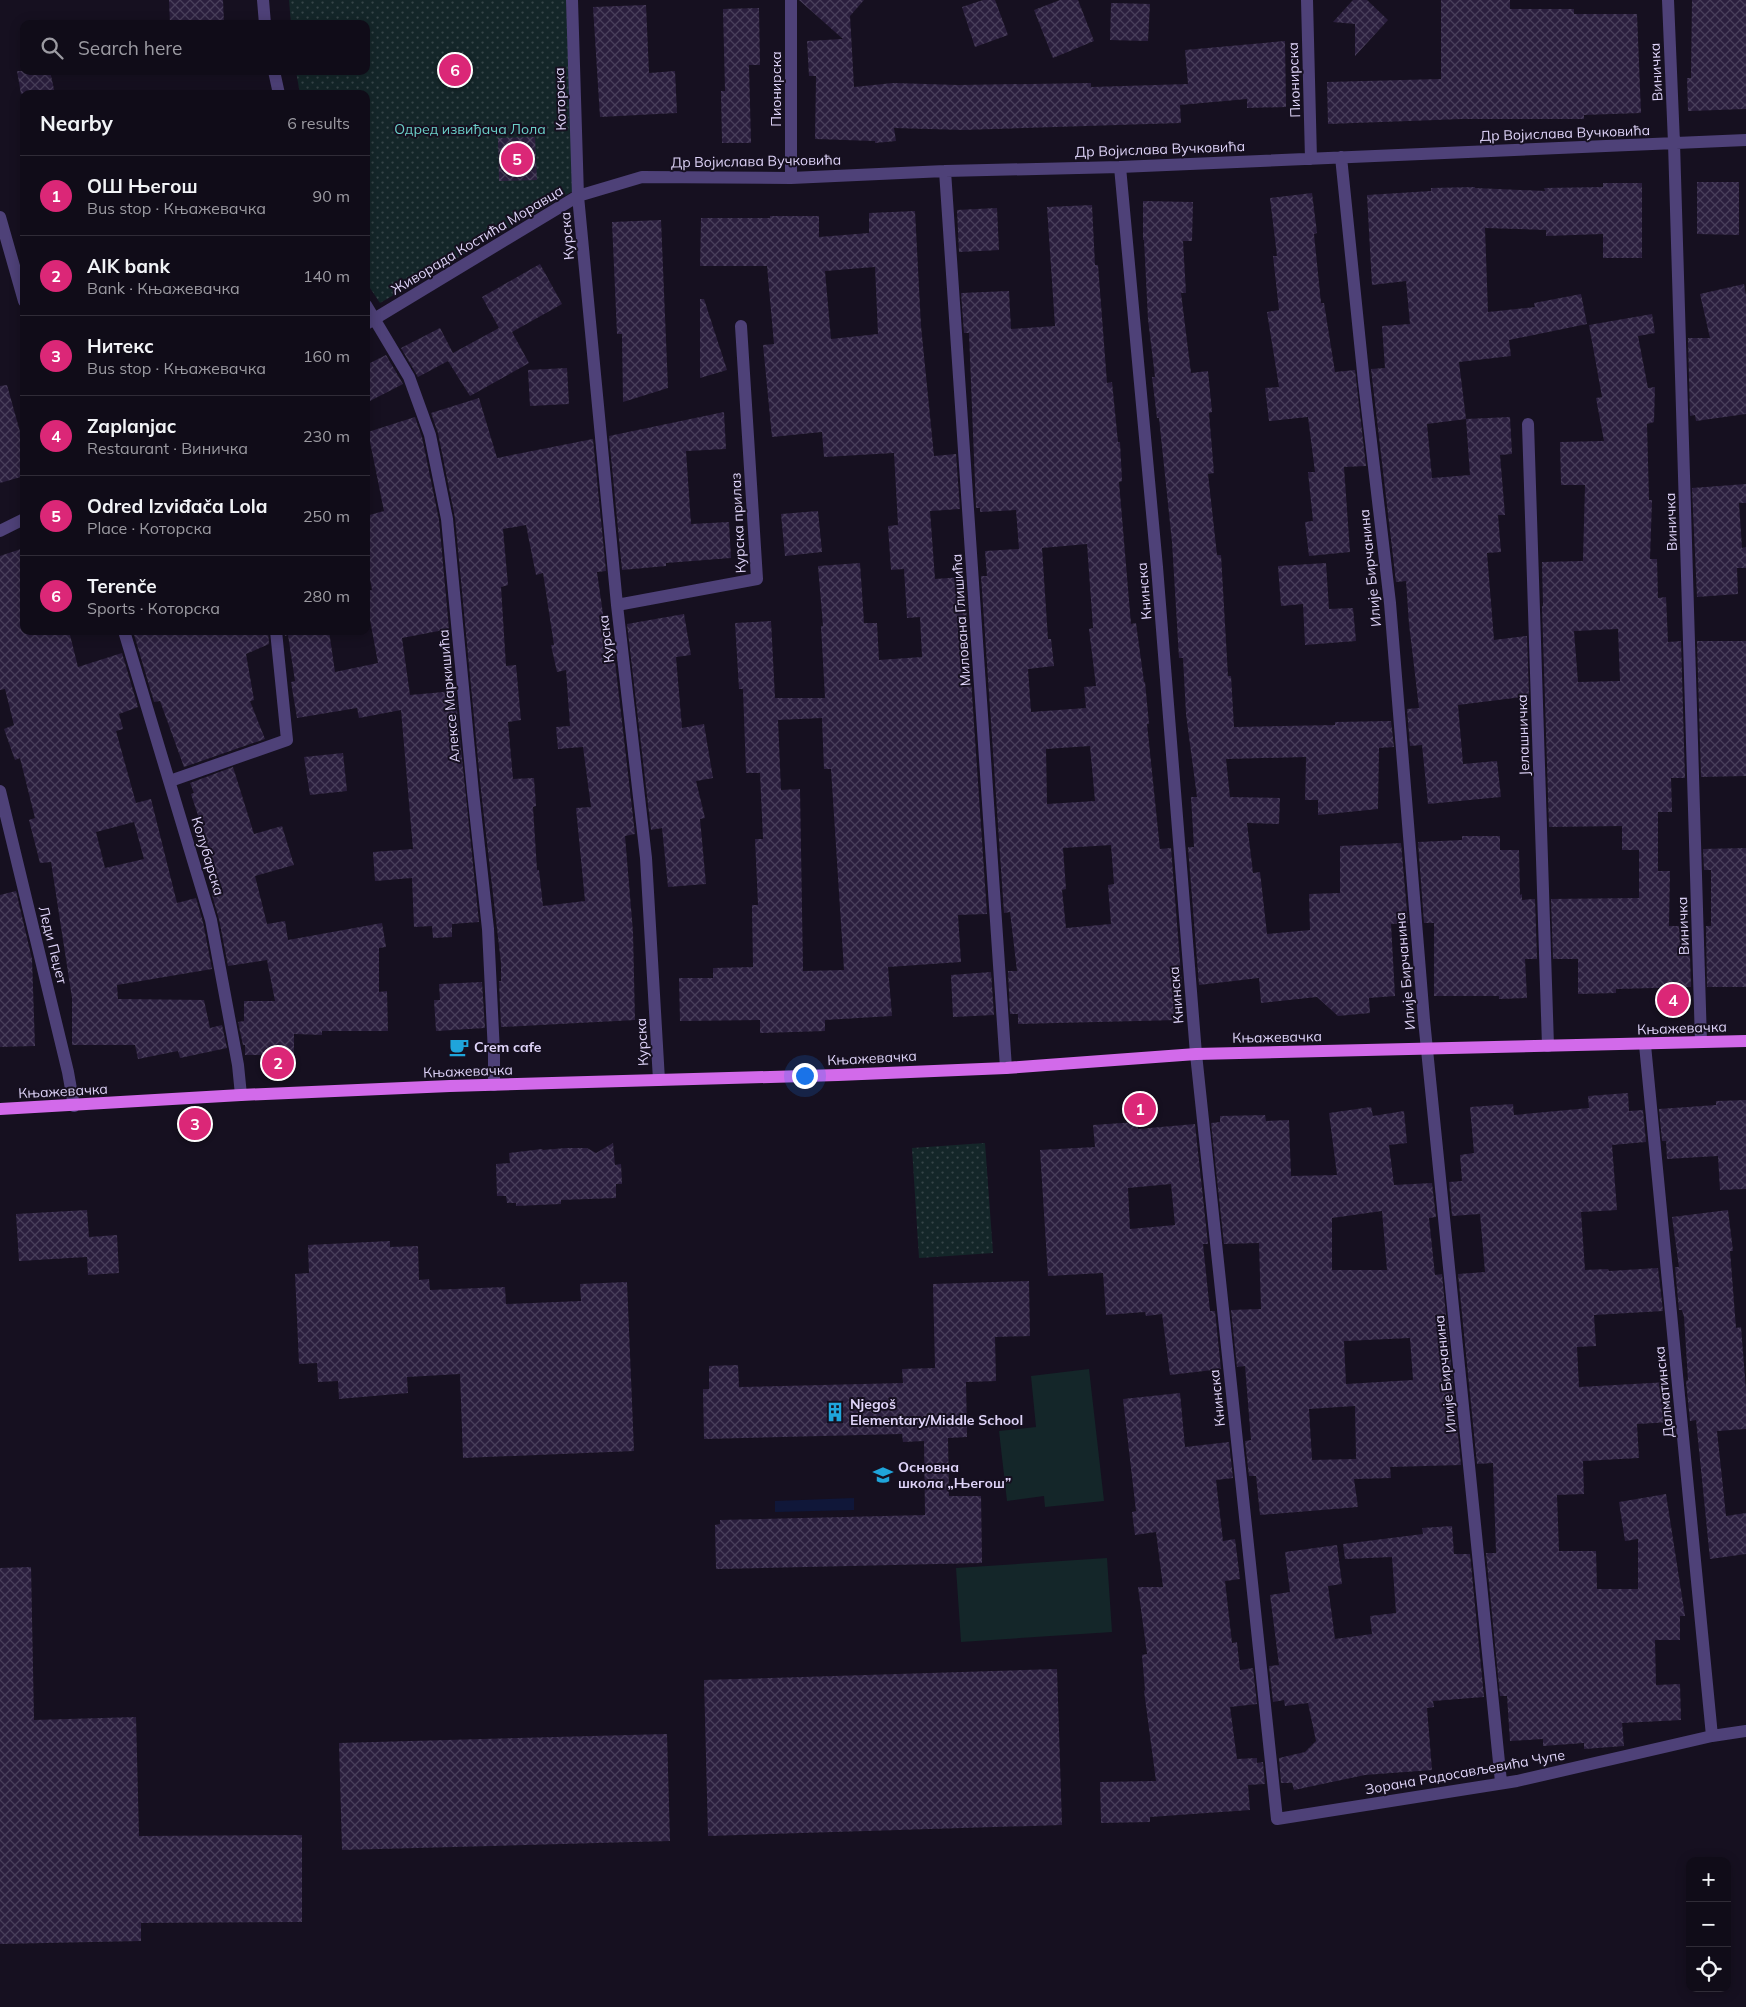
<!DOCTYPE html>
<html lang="en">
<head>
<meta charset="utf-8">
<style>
  :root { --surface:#100c18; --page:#1e1a25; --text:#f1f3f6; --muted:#9c9ba2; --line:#302c37; --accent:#db2777 }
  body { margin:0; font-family:Mulish,sans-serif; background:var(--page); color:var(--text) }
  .controls { position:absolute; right:15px; bottom:15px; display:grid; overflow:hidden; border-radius:10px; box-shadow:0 2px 12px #0003 }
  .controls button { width:45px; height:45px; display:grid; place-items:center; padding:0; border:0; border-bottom:1px solid var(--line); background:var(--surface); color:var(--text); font:25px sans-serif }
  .you { position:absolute; left:804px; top:1075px; width:18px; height:18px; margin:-12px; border:4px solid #fff; border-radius:50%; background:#1a73e8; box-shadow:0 0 0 8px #1a73e833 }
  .badge { display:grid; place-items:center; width:32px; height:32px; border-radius:50%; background:var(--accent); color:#fff; font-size:16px; font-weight:700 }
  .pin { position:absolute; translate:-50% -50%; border:2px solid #fff; box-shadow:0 1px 5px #0006 }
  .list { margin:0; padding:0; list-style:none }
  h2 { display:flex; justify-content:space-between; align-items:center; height:65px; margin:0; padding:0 20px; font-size:21px }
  h2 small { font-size:16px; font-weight:400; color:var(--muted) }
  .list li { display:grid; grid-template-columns:32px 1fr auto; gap:15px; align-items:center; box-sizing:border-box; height:80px; padding:0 20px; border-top:1px solid var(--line) }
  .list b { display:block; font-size:19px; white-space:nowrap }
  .list p { margin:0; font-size:16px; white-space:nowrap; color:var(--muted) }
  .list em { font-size:16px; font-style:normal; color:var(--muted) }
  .icon { flex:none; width:28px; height:28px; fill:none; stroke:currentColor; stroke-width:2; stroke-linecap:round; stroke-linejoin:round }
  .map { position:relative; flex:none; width:1746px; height:2007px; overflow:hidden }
  .search { position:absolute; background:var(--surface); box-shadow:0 2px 12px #0003; left:20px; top:20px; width:350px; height:55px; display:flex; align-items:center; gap:12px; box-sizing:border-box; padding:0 18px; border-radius:10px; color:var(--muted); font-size:19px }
  .panel { position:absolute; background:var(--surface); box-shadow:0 2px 12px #0003; left:20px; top:90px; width:350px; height:545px; border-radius:10px }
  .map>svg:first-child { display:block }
  .green { fill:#142629 }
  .park { fill:url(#park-dots) }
  .water { fill:#101739 }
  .building { fill:url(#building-cross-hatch); fill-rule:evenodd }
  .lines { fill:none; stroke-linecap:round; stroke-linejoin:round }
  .minor { stroke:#4e4178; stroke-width:12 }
  .major { stroke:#d26aea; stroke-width:12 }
  .labels { text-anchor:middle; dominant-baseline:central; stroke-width:4; stroke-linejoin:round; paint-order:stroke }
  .street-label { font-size:14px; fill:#dfd4f9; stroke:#161020 }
  .park-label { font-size:14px; fill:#6bcfc8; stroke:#161020 }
  .poi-label { font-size:14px; font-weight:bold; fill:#dfd4f9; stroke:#161020; text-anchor:start }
</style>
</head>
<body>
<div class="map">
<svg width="1746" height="2007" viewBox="0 0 1746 2007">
  <defs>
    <pattern id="park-dots" width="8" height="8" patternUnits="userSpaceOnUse" patternTransform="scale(1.25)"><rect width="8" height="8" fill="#142629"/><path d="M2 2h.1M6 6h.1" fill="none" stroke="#364549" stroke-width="1.8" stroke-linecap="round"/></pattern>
    <pattern id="building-cross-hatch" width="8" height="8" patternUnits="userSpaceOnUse" patternTransform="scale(1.25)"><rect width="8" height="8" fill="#2b1f3e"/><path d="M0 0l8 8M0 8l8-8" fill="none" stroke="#493f5b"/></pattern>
  </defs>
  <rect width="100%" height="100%" fill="#161020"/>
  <path class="green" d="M1089 1369 1104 1501 1045 1507 1044 1496 1007 1501 999 1431 1036 1427 1031 1376Z
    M1107 1558 1112 1632 961 1642 956 1568Z"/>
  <path class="park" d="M289 0H566L578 188 380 303 366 282V94H300L296 71H366V24H291Z
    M985 1143 993 1253 919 1258 912 1148Z"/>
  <path class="water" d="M854 1498V1510L775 1512V1501Z"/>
  <path class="building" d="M169 0H223L224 24H170Z
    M799 0H864L850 16 854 87 893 83 958 85 1091 83V87L1188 84 1185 50 1285 41 1286 107 1247 108V99L1180 105 1181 123 963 130 894 128 896 141 875 143V141L815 139 816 76H809L807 41 843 39Z
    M983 0H995L1008 35 975 47 962 7Z
    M1060 0H1078L1094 41 1053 58 1034 10Z
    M1353 0H1367L1388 20 1355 56V24L1333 22Z
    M1441 0H1510V9H1574V14H1637L1641 113 1584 115V119H1462L1328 124 1327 82 1441 79Z
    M1692 0H1746V109L1688 111 1687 78H1691Z
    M1111 3 1150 4 1148 41 1110 40Z
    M646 5 649 73 675 71 677 113 600 117 593 7Z
    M759 8 760 65H749L751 143H722L721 91H725L723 9Z
    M17 71H50L55 94H21Z
    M535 137 537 180 499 181 498 138Z
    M1697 182H1739V235L1697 234Z
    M1603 183H1642V258H1603V234L1546 236V230L1485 228 1488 312 1535 307 1534 303 1581 294 1587 324 1509 340 1511 356 1459 362 1466 419 1510 417 1512 454 1500 455 1505 515H1498L1501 552 1487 553 1494 640 1527 636 1529 696 1458 705 1463 764 1497 761 1501 797 1428 804 1422 745 1410 746 1407 709 1419 708 1409 624 1406 581 1396 582 1371 369 1385 368 1382 326 1410 324 1406 281 1372 285 1367 195 1431 191V188L1475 187V188L1545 191 1544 188 1603 187ZM1466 419 1470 475 1432 478 1427 424Z
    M1312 193 1317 233 1314 234 1321 303H1324L1335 372 1355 370 1366 466 1344 467 1350 552 1309 556 1305 522 1313 521 1308 472H1315L1308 417 1269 421 1265 388 1279 387 1267 312 1279 310 1273 256H1277L1270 198Z
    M1143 201 1193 202 1192 241H1183L1186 293H1181L1191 373 1208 371 1212 412 1209 413 1214 473 1208 474 1217 555H1221L1228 676H1231L1234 727 1335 725V722L1391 721 1394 747 1379 748 1378 809 1318 815V800H1305L1306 757 1226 759 1230 797 1280 798 1279 824 1247 823 1253 873 1260 872 1267 934 1310 930 1309 894 1340 893V846L1401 843 1408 923 1391 924 1395 996 1369 998 1370 1013 1338 1016 1317 997 1261 1003 1259 978 1199 985 1188 847H1194L1191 797H1197L1186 714 1183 658H1179L1172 542 1159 418H1157L1152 377H1155L1148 319 1144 240H1143Z
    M1092 205 1095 265H1098L1107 383 1112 382 1118 442H1120L1122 481 1119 482 1131 624 1136 623 1144 682H1145L1149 724H1147L1160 849 1171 848 1182 986 1176 987 1177 1020 1018 1024V1014H1010L1008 971H1017L1010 912 1004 913 981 576H987L985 551 1019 549 1016 510 980 512V508H976L969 333H964L961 293 1009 291 1011 329 1055 326 1047 207ZM1087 544 1093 628 1089 629 1096 686 1084 687 1086 708 1031 712 1028 669 1054 666 1051 639H1048L1042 548ZM1090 746 1095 801 1047 804 1046 749ZM1111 845 1114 884 1108 885 1111 924 1066 928 1062 890 1066 889 1063 848Z
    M997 208 999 250 959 252 957 210Z
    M915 211 921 326 934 456 956 454 960 509 930 511 935 579 964 577 987 914 958 915 961 962 888 967 892 1016 825 1020V1031L760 1033V1020L680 1021 679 978H713V968L753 967 752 905H758L755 839H763L760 773H746L743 689H739L735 623 771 621 775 698H825L821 626H823L818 566 860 563 864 623H877L879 660 922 657 920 617 907 618 904 569 891 570 888 526 898 525 894 453 824 457 822 432 772 437 763 345 774 344 767 266H700L701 218H770V216H819V237L869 233V213ZM875 267 878 334 831 339 825 271ZM822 718 824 769H831L844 970 803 971 800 789 781 790 778 720Z
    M661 220 668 388 623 402 622 334H617L612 222Z
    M540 264 562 304 512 332 529 363 470 396 448 361 418 377 401 348 440 328 453 353 499 328 482 297Z
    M1744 284 1746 295V414L1696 421 1695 415 1690 416 1688 338H1710L1700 294Z
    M700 299H704L727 370 700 378Z
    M1652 314 1655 333 1638 336 1648 388 1655 387 1654 422 1647 424 1649 500H1652L1650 559H1657L1658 598 1666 597 1668 642 1681 641 1685 778H1671L1672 812H1658V871H1670L1669 926H1689L1691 987 1616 989V993L1578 994V959H1553L1551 899 1639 898V850H1622V826L1549 827 1542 606H1543L1542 562 1583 561 1585 485H1561L1560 442 1604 441 1596 398 1602 397 1589 325ZM1618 629 1620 681 1578 682 1574 631Z
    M386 355 403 384 366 403V365Z
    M567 368 569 404 530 406 528 370Z
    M7 385 24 446V476L0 483V386Z
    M479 398 497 458 593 439 606 571 597 572 605 628 611 627 635 834 625 836 633 932 635 1020 501 1027 499 981H501V963L481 791 455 518 438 433 431 413ZM526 525 536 575 543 573 554 645H551L557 672 566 670 570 726 556 727 558 749 583 747 591 807 576 808 585 901 543 906 539 870H537L533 807 536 806 534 778 513 779 508 722 521 720 516 665 506 666 501 587 508 585 503 529Z
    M724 412 726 449 686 451 691 524 729 522 731 558 666 563V566L622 570 609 436Z
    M415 417 422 437 439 520 449 629 402 638 410 695 455 691 479 922 452 924V937L433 938 432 926 414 927 412 878 375 881 373 852 413 849 401 710 359 718 357 708 297 718 291 682 295 681 288 635 285 636 284 631H329L335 672 378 663 366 598V591L372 590 366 558V516L384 511 368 432Z
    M1746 484V503H1739L1742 548 1746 547V568H1737L1738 594 1697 597 1692 488Z
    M818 511 822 552 785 556 781 514Z
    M24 548V631H69L78 667 122 653 138 707 119 714 123 729 116 731 136 803 151 799 177 903 196 898 203 922 212 969 117 985 118 999 204 1000 210 1028 222 1025 227 1048 180 1058 178 1051 138 1059 135 1045H72V998L51 862 40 863 29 820 35 818 20 758 15 760 4 729 14 725 5 689 0 690V556ZM134 822 144 859 105 868 96 832Z
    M1326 563 1329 609 1353 608 1356 641 1305 645 1303 604 1281 606 1278 566Z
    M684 614 691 655 676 657 682 728 704 724 713 778 696 781 705 818 700 819 706 884 668 887 662 828 651 830 627 624Z
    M133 631H268L269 644 246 654 254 700 250 701 265 739 184 767 160 701 154 702Z
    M1697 641H1746V776L1701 777Z
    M343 753 347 791 310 795 304 757Z
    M233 767 254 834 282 826 294 865 255 876 267 924 285 921 288 940 382 923 386 947 379 948V992L387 991 388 1031H322V1035L294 1034V1055H245V1045H243L238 1022 244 1021V1001H275L267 960 228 966 219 919 212 895 223 892 191 794 194 793 190 783Z
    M1462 836H1500V850H1519L1520 895 1522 894V900L1535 899 1537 959H1525L1527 998 1499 999V996H1434V923H1424L1418 842 1462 840Z
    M1746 848V987H1707L1706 926H1711V870H1704L1703 849Z
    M16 891 32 959 35 1046 0 1047V895Z
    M991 972 994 1015 953 1017 951 975Z
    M482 982 485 1028 436 1031 434 1000H440L439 984Z
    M1628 1093 1629 1111 1643 1110 1646 1142 1612 1145 1617 1210 1581 1212 1585 1270 1608 1269 1609 1271 1658 1268 1663 1311 1594 1315 1596 1346 1577 1347 1579 1387 1669 1382 1673 1422 1637 1424 1639 1458 1583 1461 1584 1494 1557 1495 1559 1551H1596L1597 1589H1638V1539L1625 1541 1619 1502 1666 1494 1685 1616H1680V1640H1655L1656 1685 1680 1684 1681 1720 1622 1723 1624 1746 1584 1749V1743L1543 1746V1739L1510 1741 1507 1696H1500L1486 1553H1496L1493 1463 1477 1464 1458 1274 1485 1272 1480 1214 1452 1216 1449 1182 1462 1181 1460 1155 1474 1153 1470 1107 1513 1104 1514 1115 1589 1108 1588 1096Z
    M1746 1100V1189L1720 1190 1718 1156 1667 1159 1666 1141H1662L1659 1109 1716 1105V1101Z
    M1371 1107 1373 1116 1404 1111 1407 1143 1389 1145 1394 1185 1432 1183 1436 1217 1429 1218 1435 1275 1442 1274 1461 1465 1390 1467 1391 1478 1354 1479 1358 1507 1260 1515 1256 1476H1249L1245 1441 1251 1440 1245 1366 1237 1367 1231 1310 1261 1309 1259 1243 1224 1244 1211 1123 1220 1122V1116L1265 1115 1266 1121 1289 1120 1291 1176 1337 1175 1329 1113ZM1382 1211 1387 1270H1332V1218ZM1410 1338 1413 1380 1346 1384 1344 1341ZM1355 1406 1356 1459 1312 1460 1309 1409Z
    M1137 1122 1138 1129 1195 1124 1208 1244H1203L1210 1311H1215L1221 1369 1170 1375 1162 1314 1146 1316 1145 1312 1106 1315 1103 1273 1048 1276 1040 1150 1095 1147 1093 1125ZM1171 1184 1175 1225 1130 1229 1128 1188Z
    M613 1143 615 1165 621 1164 622 1184H616V1198L561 1200V1204L516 1206V1203H507L506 1196H497L496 1164 510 1163 509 1153 542 1149 543 1150 566 1148H587L596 1153Z
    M87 1210 89 1237 117 1235 119 1273 88 1275 87 1257 19 1261 16 1214Z
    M1728 1210 1733 1251H1730L1736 1328 1741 1327 1746 1390V1429L1717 1431 1726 1516 1746 1513V1554L1710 1559 1696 1420 1690 1421 1686 1381 1688 1380 1684 1317 1682 1310H1679L1675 1267H1679L1672 1217Z
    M390 1241V1247L418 1246 419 1280 429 1279 430 1290 505 1287 506 1304 581 1301 580 1284 627 1282 634 1451 463 1458 460 1374 407 1377 408 1393 339 1399 338 1381 318 1382 317 1363 299 1364 295 1274 309 1273 308 1245Z
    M1029 1281 1030 1336 995 1337 996 1381 966 1382 967 1437 948 1438 949 1496H981L982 1563 716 1569 715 1525 720 1524V1520L925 1515 924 1441 903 1442 902 1434 704 1439 703 1389H709V1366L738 1365 739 1387 903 1383 902 1369 935 1368 933 1284Z
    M1180 1393 1185 1447 1229 1442 1233 1478 1216 1480 1223 1541 1235 1539 1240 1579 1225 1581 1232 1643 1237 1642 1240 1670 1253 1668 1257 1704 1230 1707 1237 1759 1257 1758V1763L1263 1762 1265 1784 1248 1785 1250 1810 1150 1817V1822L1101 1823 1100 1782 1156 1781 1144 1691 1145 1690 1142 1655 1147 1654 1138 1587H1163L1156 1532 1135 1535 1132 1512 1136 1511 1123 1399Z
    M1452 1526 1454 1554H1470L1484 1697 1433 1701 1434 1707 1427 1708 1432 1770 1365 1775 1294 1790 1292 1783H1281L1279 1758 1305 1752 1316 1741 1308 1703 1285 1706 1284 1700 1273 1702 1269 1666 1279 1665 1270 1595 1290 1592 1285 1552 1337 1545 1342 1584 1328 1586 1335 1639 1372 1634 1370 1616 1396 1613 1392 1557 1345 1559 1343 1544 1423 1534 1422 1528Z
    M31 1567 34 1720 136 1717 139 1836 302 1835V1922L141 1923V1941L0 1944V1568Z
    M1057 1669 1062 1825 708 1836 704 1680Z
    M667 1734 670 1841 342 1850 339 1743Z"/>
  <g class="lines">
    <path class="minor" d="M263 0 265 24
      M572 0 578 196 617 605 646 858 659 1080
      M791 0V178
      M1307 0 1311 159
      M1668 0 1674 143 1701 1042
      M274 71 279 94
      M1341 157 1364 382 1390 603 1424 1020 1501 1782
      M1120 167 1157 567 1196 1054 1277 1819 1517 1781 1712 1736 1746 1731
      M945 171 1006 1068
      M0 217 24 301
      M366 305 409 377 430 435 447 519 473 792 488 929 494 1053V1085
      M366 324 578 196 642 177 791 178 945 171 1120 167 1746 140
      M1528 424 1548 1046
      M0 531 24 519
      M617 605 757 579 741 326
      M124 631 211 920 238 1065 241 1095
      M170 781 287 740 276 631
      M0 791 68 1072 74 1106
      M1645 1045 1712 1736"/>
    <path class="major" d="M0 1109 241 1095 450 1086 838 1075 1006 1068 1196 1054 1746 1041"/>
  </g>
  <defs>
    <symbol id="cafe-bare" viewBox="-9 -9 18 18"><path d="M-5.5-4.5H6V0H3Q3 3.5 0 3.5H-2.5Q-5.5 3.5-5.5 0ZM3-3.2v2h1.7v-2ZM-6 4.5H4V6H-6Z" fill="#1fa5db" stroke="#161020" stroke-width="2.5" paint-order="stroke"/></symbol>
    <symbol id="building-bare" viewBox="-9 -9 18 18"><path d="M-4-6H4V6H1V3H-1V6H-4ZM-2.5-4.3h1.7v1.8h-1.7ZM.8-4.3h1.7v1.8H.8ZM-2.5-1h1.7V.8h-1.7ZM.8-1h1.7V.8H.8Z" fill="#1fa5db" stroke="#161020" stroke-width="2.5" paint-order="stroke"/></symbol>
    <symbol id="school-bare" viewBox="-9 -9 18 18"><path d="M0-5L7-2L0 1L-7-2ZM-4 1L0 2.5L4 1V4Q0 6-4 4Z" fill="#1fa5db" stroke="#161020" stroke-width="2.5" paint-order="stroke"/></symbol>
  </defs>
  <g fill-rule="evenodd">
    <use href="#cafe-bare" x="445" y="1033" width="28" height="28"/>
    <use href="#building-bare" x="821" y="1398" width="28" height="28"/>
    <use href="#school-bare" x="869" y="1461" width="28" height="28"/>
  </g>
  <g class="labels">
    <g class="street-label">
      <text transform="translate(1656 72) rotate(-93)">Виничка</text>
      <text transform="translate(1294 80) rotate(-92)">Пионирска</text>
      <text transform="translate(776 89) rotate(-90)">Пионирска</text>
      <text transform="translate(560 99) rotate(-92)">Которска</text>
      <text transform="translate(1565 133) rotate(-2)">Др Војислава Вучковића</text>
      <text transform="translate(1160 149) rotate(-2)">Др Војислава Вучковића</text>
      <text transform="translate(756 161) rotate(-1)">Др Војислава Вучковића</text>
      <text transform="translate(567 236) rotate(-95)">Курска</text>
      <text transform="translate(477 240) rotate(-31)">Живорада Костића Моравца</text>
      <text transform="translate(1671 522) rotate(-92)">Виничка</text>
      <text transform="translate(738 523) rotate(-93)">Курска прилаз</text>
      <text transform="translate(1370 568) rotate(-96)">Илије Бирчанина</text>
      <text transform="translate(1144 591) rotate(-95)">Книнска</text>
      <text transform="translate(961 620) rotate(-94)">Милована Глишића</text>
      <text transform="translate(606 639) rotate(-97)">Курска</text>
      <text transform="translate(449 696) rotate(-95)">Алексе Маркишића</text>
      <text transform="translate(1523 735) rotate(-92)">Јелашничка</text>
      <text transform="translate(208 856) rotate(73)">Колубарска</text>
      <text transform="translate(1683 926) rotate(-92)">Виничка</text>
      <text transform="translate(53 945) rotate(76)">Леди Пеџет</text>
      <text transform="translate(1405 971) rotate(-95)">Илије Бирчанина</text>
      <text transform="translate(1176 995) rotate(-95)">Книнска</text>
      <text transform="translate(1682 1028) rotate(-2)">Књажевачка</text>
      <text transform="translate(1277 1037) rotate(-1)">Књажевачка</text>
      <text transform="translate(642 1042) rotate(-93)">Курска</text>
      <text transform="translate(872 1058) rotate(-3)">Књажевачка</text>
      <text transform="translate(468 1071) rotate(-2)">Књажевачка</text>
      <text transform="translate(63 1091) rotate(-3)">Књажевачка</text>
      <text transform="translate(1445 1374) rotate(-96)">Илије Бирчанина</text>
      <text transform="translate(1664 1392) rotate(-96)">Далматинска</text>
      <text transform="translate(1217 1398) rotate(-96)">Книнска</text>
      <text transform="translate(1465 1772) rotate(-10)">Зорана Радосављевића Чупе</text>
    </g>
    <g class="park-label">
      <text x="470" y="129">Одред извиђача Лола</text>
    </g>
    <g class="poi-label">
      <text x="474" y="1047">Crem cafe</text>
      <text x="850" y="1404">Njegoš<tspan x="850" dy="16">Elementary/Middle School</tspan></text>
      <text x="898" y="1467">Основна<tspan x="898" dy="16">школа „Његош”</tspan></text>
    </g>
  </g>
</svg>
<div class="controls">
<button>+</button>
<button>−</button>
<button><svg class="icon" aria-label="locate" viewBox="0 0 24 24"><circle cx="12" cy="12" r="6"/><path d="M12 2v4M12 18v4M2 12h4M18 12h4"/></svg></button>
</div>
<div class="you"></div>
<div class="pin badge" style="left:1140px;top:1109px">1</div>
<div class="pin badge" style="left:278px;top:1063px">2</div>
<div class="pin badge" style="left:195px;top:1124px">3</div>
<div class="pin badge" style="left:1673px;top:1000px">4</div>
<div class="pin badge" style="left:517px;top:159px">5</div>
<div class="pin badge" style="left:455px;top:70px">6</div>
<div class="search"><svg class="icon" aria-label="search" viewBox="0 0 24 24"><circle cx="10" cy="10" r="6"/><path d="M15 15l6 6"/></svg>Search here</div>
<section class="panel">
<h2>Nearby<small>6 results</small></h2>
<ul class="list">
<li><span class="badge">1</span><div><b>ОШ Његош</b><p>Bus stop · Књажевачка</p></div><em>90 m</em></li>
<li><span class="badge">2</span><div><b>AIK bank</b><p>Bank · Књажевачка</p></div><em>140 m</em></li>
<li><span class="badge">3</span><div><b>Нитекс</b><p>Bus stop · Књажевачка</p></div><em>160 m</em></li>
<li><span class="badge">4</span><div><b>Zaplanjac</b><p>Restaurant · Виничка</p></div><em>230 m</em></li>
<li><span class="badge">5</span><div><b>Odred Izviđača Lola</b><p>Place · Которска</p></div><em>250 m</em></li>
<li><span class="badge">6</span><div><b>Terenče</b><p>Sports · Которска</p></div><em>280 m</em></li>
</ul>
</section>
</div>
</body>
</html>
